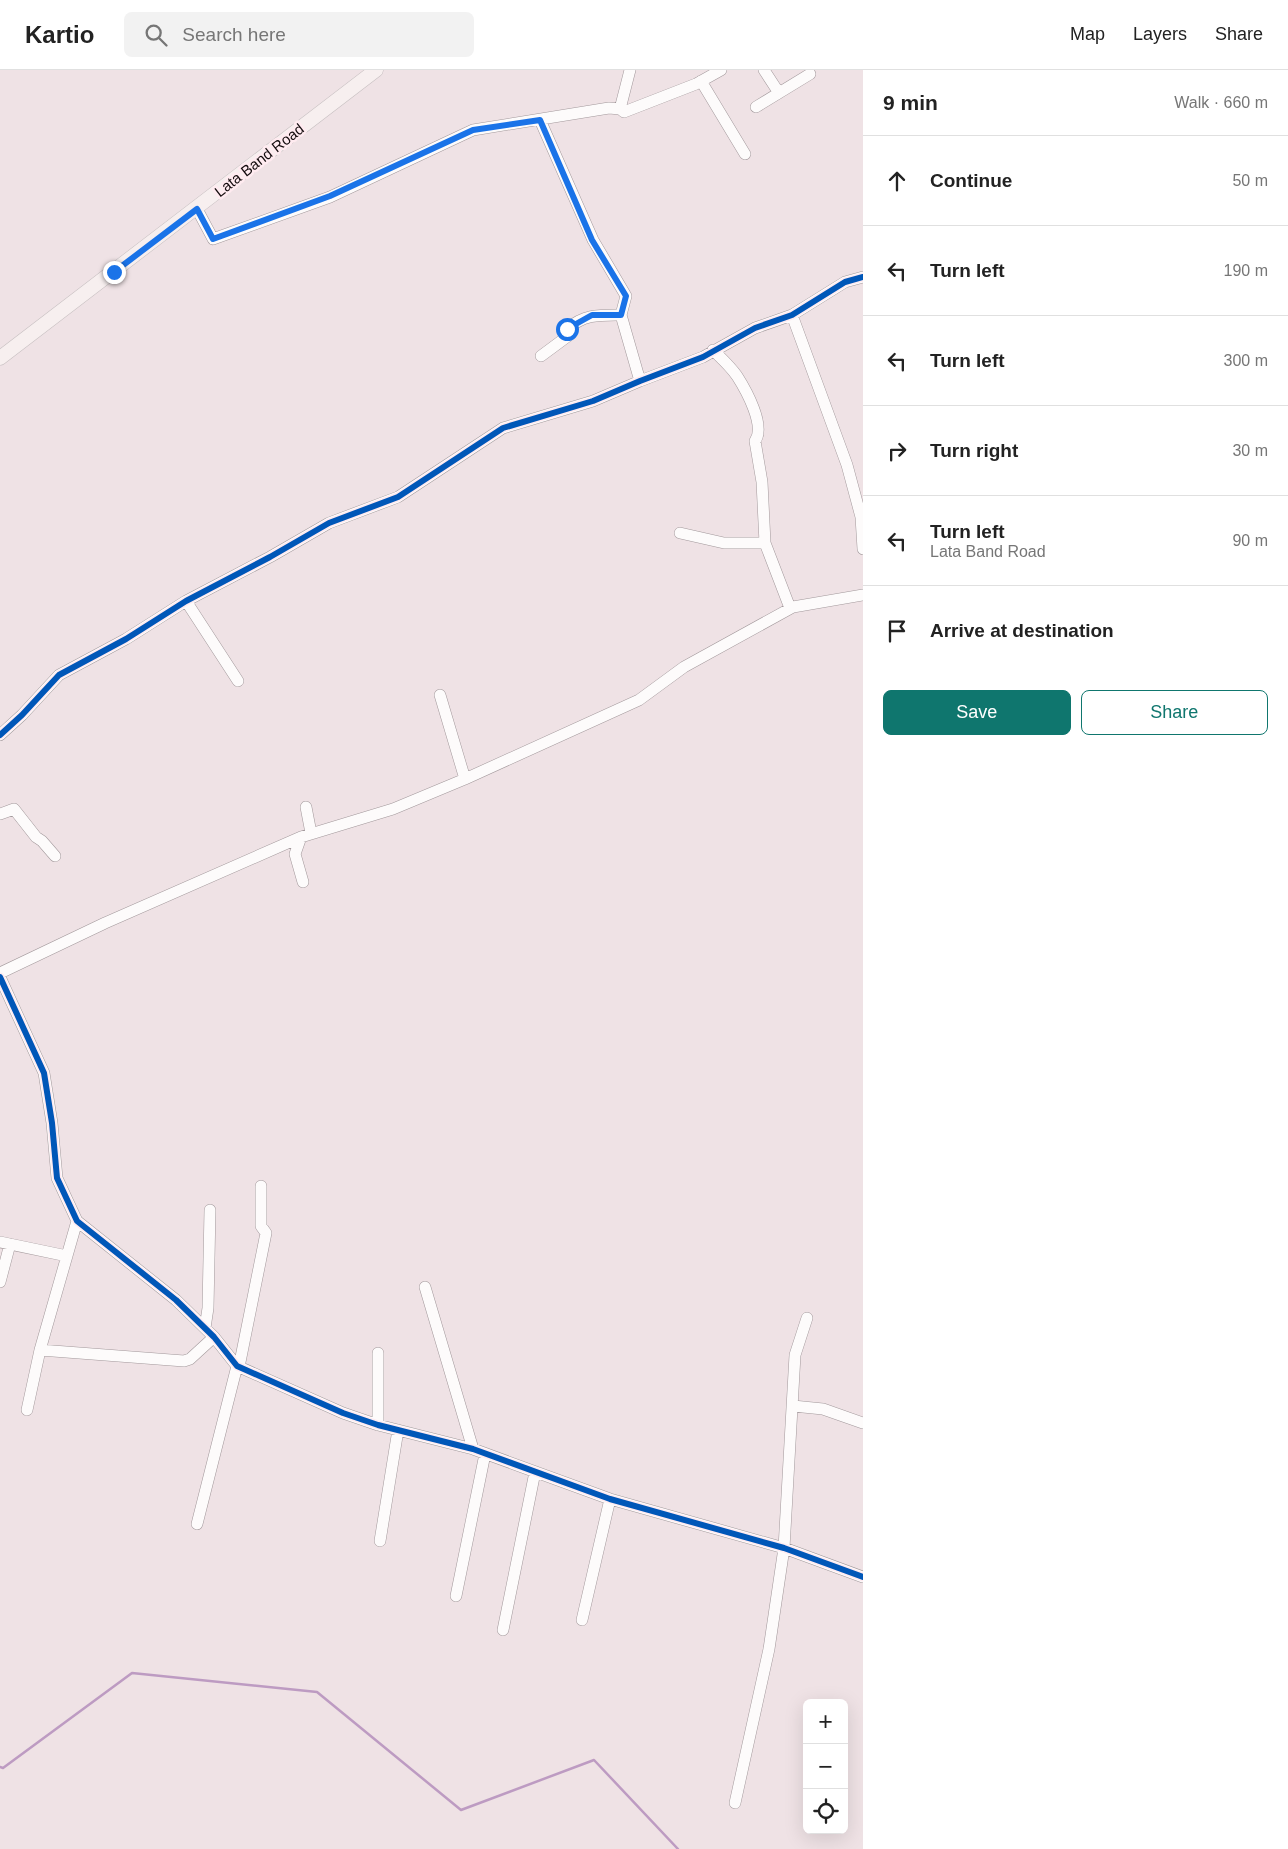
<!DOCTYPE html>
<html lang="en">
<head>
<meta charset="utf-8">
<style>
  :root { --surface:#fff; --page:#f2f2f2; --text:#222; --muted:#767676; --line:#e0e0e0; --accent:#0f766e }
  body { margin:0; font-family:Arial,sans-serif; background:var(--page); color:var(--text) }
  .controls { position:absolute; right:15px; bottom:15px; display:grid; overflow:hidden; border-radius:8px; box-shadow:0 5px 20px #0002 }
  .controls button { width:45px; height:45px; display:grid; place-items:center; padding:0; border:0; border-bottom:1px solid var(--line); background:var(--surface); color:var(--text); font:25px sans-serif }
  .stop { position:absolute; width:15px; height:15px; margin:-11px; border:4px solid #1a73e8; border-radius:50%; background:#fff }
  .stop.end { background:#1a73e8; border-color:#fff; box-shadow:0 1px 5px #0008 }
  .list { margin:0; padding:0; list-style:none }
  h2 { display:flex; justify-content:space-between; align-items:center; height:65px; margin:0; padding:0 20px; font-size:21px }
  h2 small { font-size:16px; font-weight:400; color:var(--muted) }
  .list li { display:grid; grid-template-columns:32px 1fr auto; gap:15px; align-items:center; box-sizing:border-box; height:90px; padding:0 20px; border-top:1px solid var(--line) }
  .list b { display:block; font-size:19px; white-space:nowrap }
  .list p { margin:0; font-size:16px; white-space:nowrap; color:var(--muted) }
  .list em { font-size:16px; font-style:normal; color:var(--muted) }
  .actions { display:flex; gap:10px; padding:15px 20px }
  .actions a { flex:1; padding:11px 0; border:1px solid var(--accent); border-radius:8px; text-align:center; font-size:18px; color:var(--accent) }
  .actions .main { background:var(--accent); color:#fff }
  .icon { flex:none; width:28px; height:28px; fill:none; stroke:currentColor; stroke-width:2; stroke-linecap:round; stroke-linejoin:round }
  .map { position:relative; flex:none; width:863px; height:1779px; overflow:hidden }
  header { display:flex; align-items:center; gap:30px; box-sizing:border-box; height:70px; padding:0 25px; background:var(--surface); border-bottom:1px solid var(--line) }
  header strong { font-size:24px }
  nav { display:flex; gap:28px; margin-inline-start:auto; font-size:18px }
  .search { width:350px; height:45px; background:var(--page); display:flex; align-items:center; gap:12px; box-sizing:border-box; padding:0 18px; border-radius:8px; color:var(--muted); font-size:19px }
  main { display:flex }
  aside { flex:1; background:var(--surface) }
  .map>svg:first-child { display:block }
  .lines { fill:none; stroke-linecap:round; stroke-linejoin:round }
  .stream { stroke:#bd9bc2; stroke-width:2.5 }
  .minor-casing { stroke:#a2989b; stroke-width:12 }
  .major-casing { stroke:#c6bfc0; stroke-width:15 }
  .minor { stroke:#fdfbfb; stroke-width:11 }
  .major { stroke:#f7efef; stroke-width:14 }
  .cycleway-casing { stroke:#ffebf0; stroke-width:9 }
  .cycleway { stroke:#0057b8; stroke-width:6 }
  .route { stroke:#1a73e8; stroke-width:6 }
  .labels { text-anchor:middle; dominant-baseline:central; stroke-width:5; stroke-linejoin:round; paint-order:stroke }
  .street-label { font-size:15px; fill:#130b0d; stroke:#ffebf0 }
</style>
</head>
<body>
<header>
<strong>Kartio</strong>
<div class="search"><svg class="icon" aria-label="search" viewBox="0 0 24 24"><circle cx="10" cy="10" r="6"/><path d="M15 15l6 6"/></svg>Search here</div>
<nav><a>Map</a><a>Layers</a><a>Share</a></nav>
</header>
<main>
<div class="map">
<svg width="863" height="1779" viewBox="0 0 863 1779">
  <rect width="100%" height="100%" fill="#efe2e5"/>
  <g class="lines">
    <path class="stream" d="M0 1697 3 1698 132 1603 317 1622 461 1740 594 1690 678 1779"/>
    <defs>
      <path id="minor" d="M764 0 779 23
        M701 11 745 84
        M756 37 810 4
        M620 39 630 0
        M540 50 593 170 626 226 621 245 640 311
        M197 139 213 169 330 127 473 60 609 38 620 39 624 42 696 14 721 0
        M792 245 847 395 861 447 863 479
        M713 280C721 288 730 296 737 306 746 320 766 356 755 371L762 412 765 473 790 538
        M541 286 568 266 567 259C585 244 599 245 621 245
        M680 463 724 473H765
        M186 531 238 611
        M440 625 465 709
        M0 665 22 645 59 605 126 569 186 531 270 487 329 453 398 427 503 358 593 331 640 311 703 287 755 258 792 245 845 212 863 207
        M306 737 311 763
        M0 744 14 739 36 767 42 771 55 786
        M301 767 295 784 303 812
        M0 903 105 853 301 767 393 739 465 709 639 630 684 597 793 537 863 525
        M0 907 44 1003 52 1053 57 1108 77 1151 176 1230 214 1267 237 1296 343 1343 378 1355 473 1379 610 1429 784 1478 863 1507
        M0 1172 67 1186
        M0 1212 10 1174
        M425 1217 473 1379
        M205 1258 208 1238 210 1140
        M40 1280 184 1291 190 1289 214 1267
        M239 1297 266 1163 261 1156V1116
        M793 1336 823 1339 863 1353
        M27 1340 40 1280 77 1151
        M378 1355V1283
        M197 1454 237 1296
        M380 1471 398 1360
        M456 1526 485 1384
        M582 1550 610 1429
        M503 1560 535 1402
        M735 1733 769 1579 784 1478 795 1285 807 1248"/>
      <path id="major" d="M0 288 376 0"/>
    </defs>
    <use href="#minor" class="minor-casing"/>
    <use href="#major" class="major-casing"/>
    <use href="#minor" class="minor"/>
    <use href="#major" class="major"/>
    <defs>
      <path id="cycleway" d="M0 665 22 645 59 605 126 569 186 531 270 487 329 453 398 427 503 358 593 331 640 311 703 287 755 258 792 245 845 212 863 207
        M0 907 44 1003 52 1053 57 1108 77 1151 176 1230 214 1267 237 1296 343 1343 378 1355 473 1379 610 1429 784 1478 863 1507"/>
    </defs>
    <use href="#cycleway" class="cycleway-casing"/>
    <use href="#cycleway" class="cycleway"/>
  </g>
  <g class="lines">
    <path class="route" d="M114 202 197 139 213 169 330 126 473 60 540 50 592 170 626 226 621 245H592L567 259"/>
  </g>
  <g class="labels">
    <g class="street-label">
      <text transform="translate(259 90) rotate(-38)">Lata Band Road</text>
    </g>
  </g>
</svg>
<div class="controls">
<button>+</button>
<button>−</button>
<button><svg class="icon" aria-label="locate" viewBox="0 0 24 24"><circle cx="12" cy="12" r="6"/><path d="M12 2v4M12 18v4M2 12h4M18 12h4"/></svg></button>
</div>
<div class="stop" style="left:567px;top:259px"></div>
<div class="stop end" style="left:114px;top:202px"></div>
</div>
<aside>
<h2>9 min<small>Walk · 660 m</small></h2>
<ul class="list">
<li><svg class="icon" aria-label="ahead" viewBox="0 0 24 24"><path d="M12 20V5M6 11l6-6 6 6"/></svg><div><b>Continue</b></div><em>50 m</em></li>
<li><svg class="icon" aria-label="left" viewBox="0 0 24 24"><path d="M17 20v-9H6M10 6l-5 5 5 5"/></svg><div><b>Turn left</b></div><em>190 m</em></li>
<li><svg class="icon" aria-label="left" viewBox="0 0 24 24"><path d="M17 20v-9H6M10 6l-5 5 5 5"/></svg><div><b>Turn left</b></div><em>300 m</em></li>
<li><svg class="icon" aria-label="right" viewBox="0 0 24 24"><path d="M7 20v-9h11M14 6l5 5-5 5"/></svg><div><b>Turn right</b></div><em>30 m</em></li>
<li><svg class="icon" aria-label="left" viewBox="0 0 24 24"><path d="M17 20v-9H6M10 6l-5 5 5 5"/></svg><div><b>Turn left</b><p>Lata Band Road</p></div><em>90 m</em></li>
<li><svg class="icon" aria-label="arrive" viewBox="0 0 24 24"><path d="M6 21V4h12l-3 4 3 4H6"/></svg><div><b>Arrive at destination</b></div></li>
</ul>
<div class="actions"><a class="main">Save</a><a>Share</a></div>
</aside>
</main>
</body>
</html>
